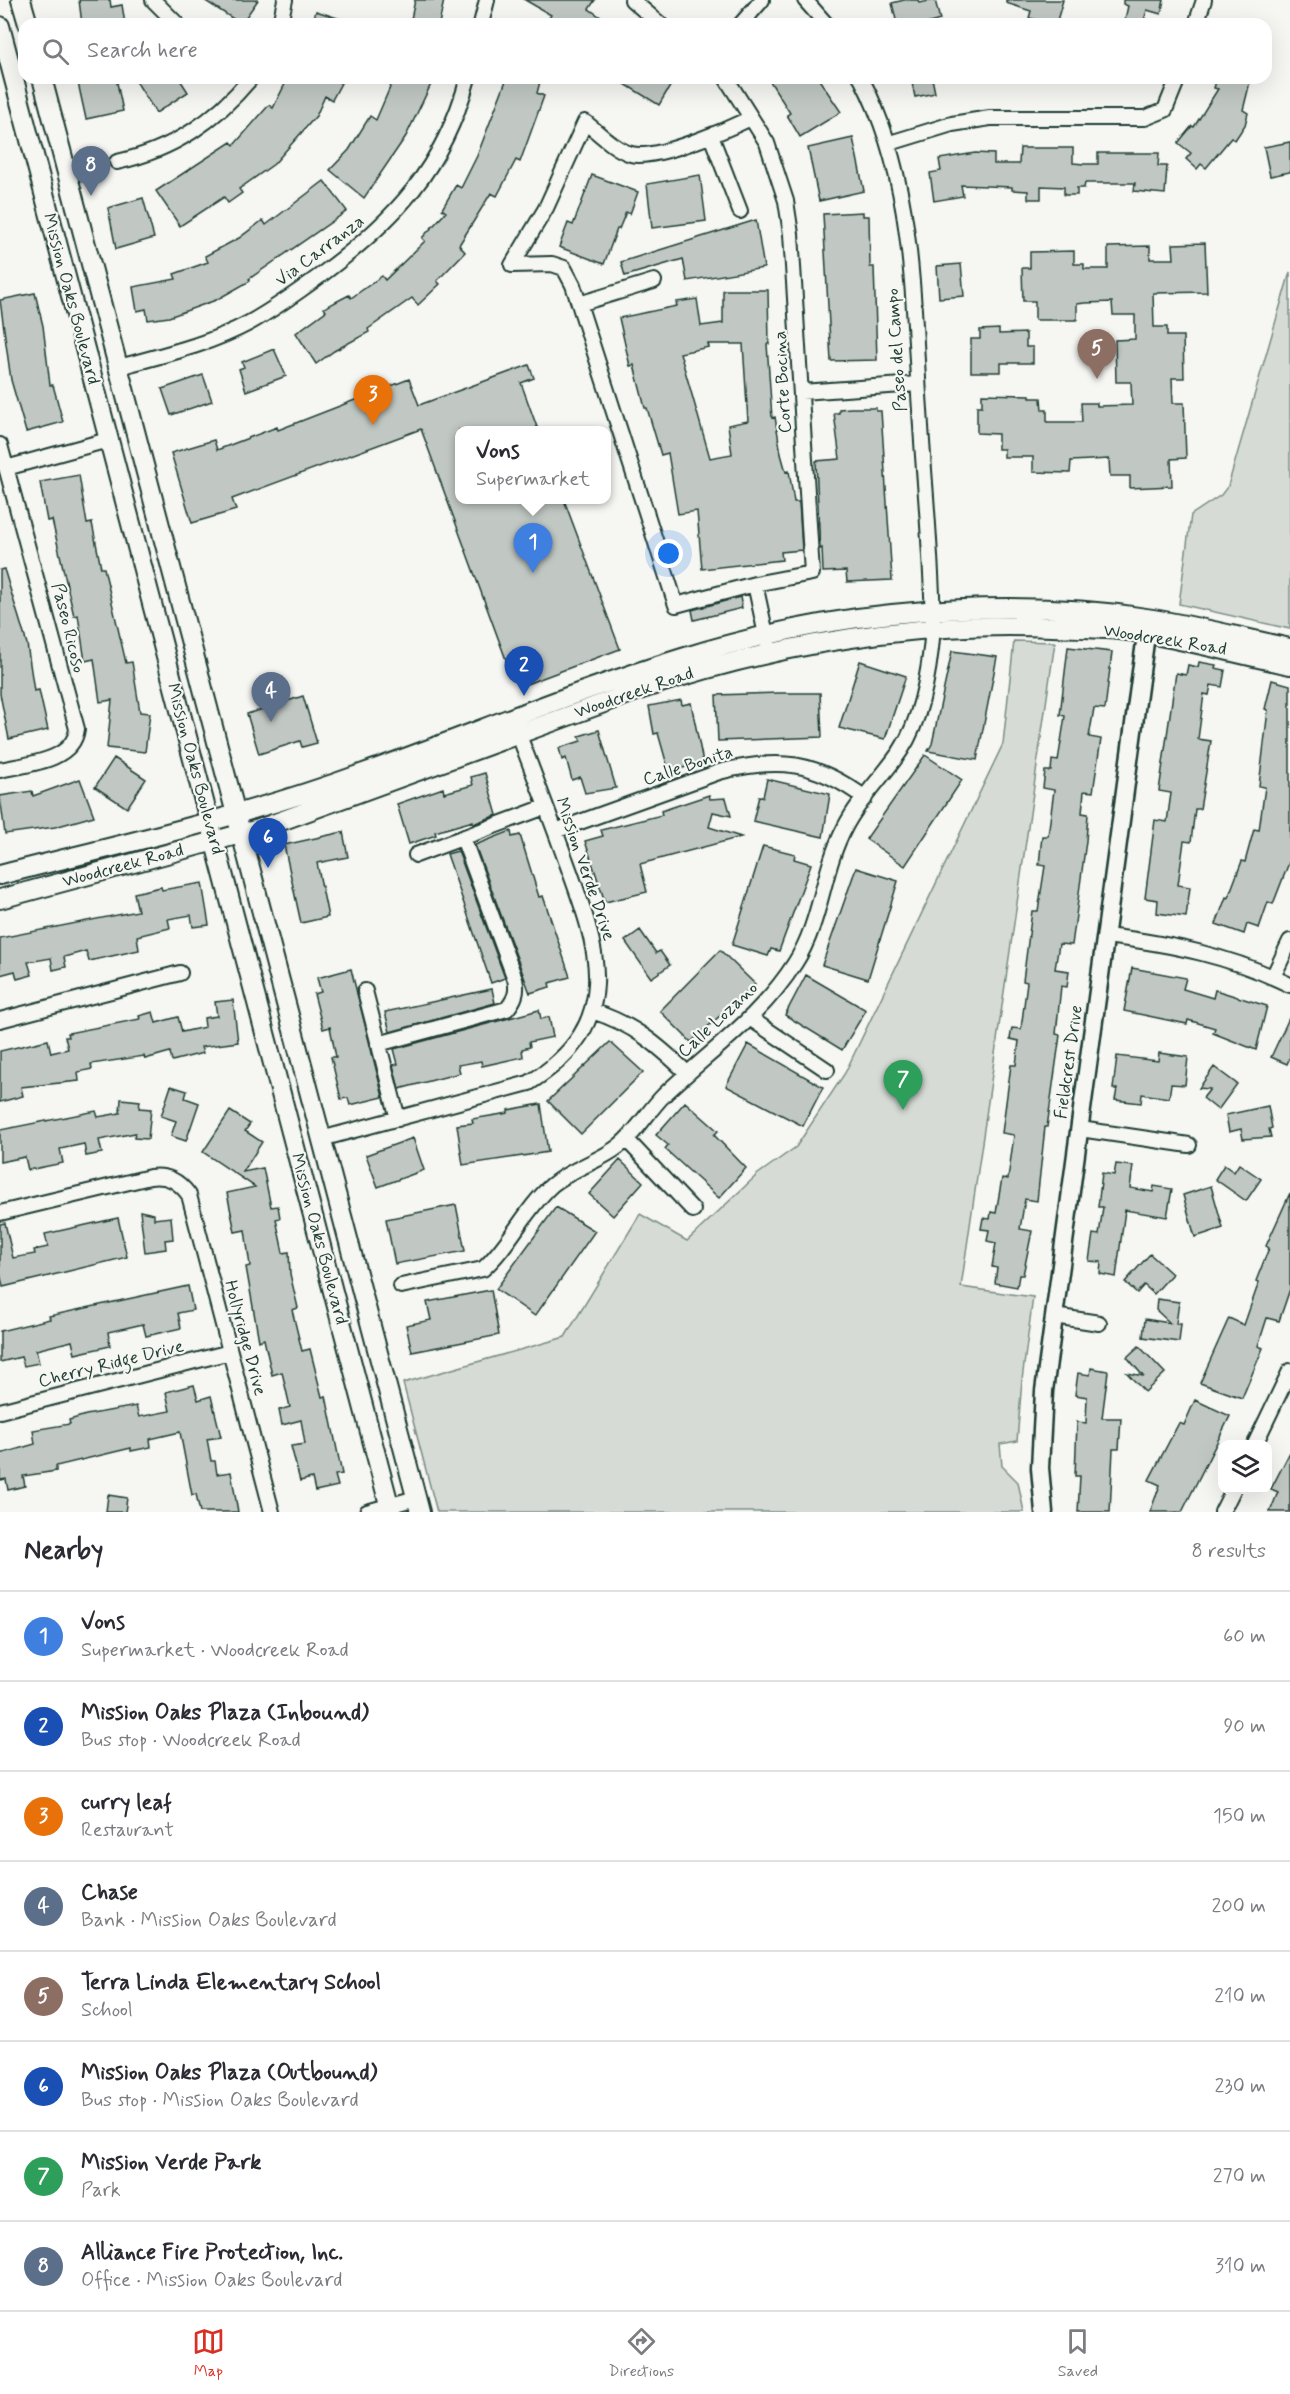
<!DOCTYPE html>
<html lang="en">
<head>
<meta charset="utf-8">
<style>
  :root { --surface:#fff; --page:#f7f7f7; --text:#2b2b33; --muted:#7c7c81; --line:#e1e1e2; --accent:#d93025 }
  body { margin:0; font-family:Mynerve,sans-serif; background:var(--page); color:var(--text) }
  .controls { position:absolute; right:18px; bottom:18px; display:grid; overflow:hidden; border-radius:12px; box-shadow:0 6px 24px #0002 }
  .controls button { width:54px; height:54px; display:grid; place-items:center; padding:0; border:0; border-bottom:2px solid var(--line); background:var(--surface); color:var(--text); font:30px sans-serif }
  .you { position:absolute; left:669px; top:554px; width:21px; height:21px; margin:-15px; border:4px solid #fff; border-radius:50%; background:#1a73e8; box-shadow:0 0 0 9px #1a73e833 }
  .badge { display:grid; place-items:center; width:39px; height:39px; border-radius:50%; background:var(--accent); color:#fff; font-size:20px; font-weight:700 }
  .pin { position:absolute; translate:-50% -50px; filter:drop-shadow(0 2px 3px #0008) }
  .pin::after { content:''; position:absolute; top:32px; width:21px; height:18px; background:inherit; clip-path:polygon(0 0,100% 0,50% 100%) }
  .popup { position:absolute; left:455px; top:426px; width:156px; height:78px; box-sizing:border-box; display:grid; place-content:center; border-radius:12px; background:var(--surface); filter:drop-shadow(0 2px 4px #0005); font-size:20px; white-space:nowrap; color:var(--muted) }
  .popup b { font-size:22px; color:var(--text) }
  .popup::after { content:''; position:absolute; left:50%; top:100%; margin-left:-12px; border:12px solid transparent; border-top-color:var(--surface) }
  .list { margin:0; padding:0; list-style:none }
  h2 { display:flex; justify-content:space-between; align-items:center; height:78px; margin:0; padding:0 24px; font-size:26px }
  h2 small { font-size:20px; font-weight:400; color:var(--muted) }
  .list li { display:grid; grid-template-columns:39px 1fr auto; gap:18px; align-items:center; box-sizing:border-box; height:90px; padding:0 24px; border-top:2px solid var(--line) }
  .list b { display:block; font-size:22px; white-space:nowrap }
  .list p { margin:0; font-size:20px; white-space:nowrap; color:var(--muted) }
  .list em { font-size:20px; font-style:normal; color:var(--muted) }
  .icon { flex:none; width:33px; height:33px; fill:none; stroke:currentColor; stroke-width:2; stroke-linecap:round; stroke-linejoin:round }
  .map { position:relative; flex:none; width:1290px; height:1512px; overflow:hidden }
  .search { position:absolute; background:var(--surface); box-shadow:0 6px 24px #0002; left:18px; right:18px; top:18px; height:66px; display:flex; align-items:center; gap:15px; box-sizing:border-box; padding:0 21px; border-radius:18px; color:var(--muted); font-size:22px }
  .sheet { height:798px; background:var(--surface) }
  nav { display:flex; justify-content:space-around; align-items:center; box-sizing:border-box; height:84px; border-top:2px solid var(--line); background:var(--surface); font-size:16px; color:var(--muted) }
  nav a { display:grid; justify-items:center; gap:3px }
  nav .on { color:var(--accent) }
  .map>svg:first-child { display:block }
  .green { fill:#d6dbd6; stroke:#7a8c85; stroke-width:1.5 }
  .building { fill:#c1c8c3; stroke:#1f3d34; stroke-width:1.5; fill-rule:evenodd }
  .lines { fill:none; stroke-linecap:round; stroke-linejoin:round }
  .minor-casing { stroke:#1f3d34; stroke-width:18 }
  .tertiary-casing { stroke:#1f3d34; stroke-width:21 }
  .secondary-casing { stroke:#1f3d34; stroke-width:22 }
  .minor { stroke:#f6f6f2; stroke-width:14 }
  .tertiary { stroke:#f6f6f2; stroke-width:16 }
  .secondary { stroke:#f6f6f2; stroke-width:18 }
  .labels { text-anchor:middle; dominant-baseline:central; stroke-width:4.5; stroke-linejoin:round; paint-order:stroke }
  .street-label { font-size:18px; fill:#1f3d34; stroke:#f6f6f2 }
</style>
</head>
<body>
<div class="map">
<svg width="1290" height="1512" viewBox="0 0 1290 1512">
  <rect width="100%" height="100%" fill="#f6f6f2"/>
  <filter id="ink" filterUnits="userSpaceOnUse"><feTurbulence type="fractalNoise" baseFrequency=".0167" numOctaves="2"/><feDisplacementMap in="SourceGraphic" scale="12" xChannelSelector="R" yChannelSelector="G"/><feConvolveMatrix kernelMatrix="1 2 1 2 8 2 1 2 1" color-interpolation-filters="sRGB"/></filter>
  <g filter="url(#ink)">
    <path class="green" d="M1290 272V629L1179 604 1191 515 1221 495 1228 486Z
      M1014 641 1055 642 961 1287 1033 1297 1022 1380 1017 1441 1000 1444 1002 1466 1018 1482 1024 1512H437L403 1383 565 1337 640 1214 687 1241 758 1174 796 1147 845 1073 1003 744Z"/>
    <path class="building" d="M79 0H110L111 7 122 5 125 24H82Z
      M204 0H258L241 24Z
      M415 0H444L439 24H410Z
      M525 0H595L589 9 611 24H545L551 15Z
      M904 0H918L919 3 935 0 940 20 926 24H897L892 3Z
      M1006 0H1063L1056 24 1029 18 1031 11 1006 3Z
      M1123 0H1164L1161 14 1147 10 1143 24H1124L1128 6 1123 4Z
      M316 11 350 22V24H312Z
      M77 78H116L123 111 86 119Z
      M134 78H179L188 92 156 113Z
      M288 78H331L341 83 332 100 325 96 316 116 274 164 239 189 242 193 228 203 224 197 180 226 156 191 231 142 234 145 269 105 273 108Z
      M394 78H434L406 136 364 198 330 170 349 150 370 116 376 120Z
      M507 78H541L537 93 544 96 520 162 516 160 497 196 491 193 459 245 465 252 437 281 440 284 418 305 412 298 368 329 369 332 334 351 316 364 296 333 326 311 324 308 349 295 351 298 382 276 385 280 425 241 422 238 446 212 442 209 456 185 461 188 477 156Z
      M615 78H675L659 105Z
      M768 78H818L841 112 800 137 787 115 790 113Z
      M911 78H932L935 93 915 97Z
      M1217 78H1251L1243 110 1248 113 1245 125 1235 140 1231 138 1206 168 1201 164 1197 169 1186 159 1191 153 1178 143 1192 126 1194 127 1218 89 1214 88Z
      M853 138 864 191 819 201 808 148Z
      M1290 142V172L1270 176 1264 147Z
      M1020 148H1073V163L1084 164H1098V153H1159L1158 166H1167L1165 194 1134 191 1135 183H1085L1084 188H1077V195H1064V187L1041 186V199H1028V191L1012 190V187L961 185 963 196 934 201 930 173 941 171 939 159 975 153 994 154V164H1019Z
      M592 175 638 192 630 214 626 212 619 229H617L604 264 559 247 568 223 573 225Z
      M700 175 706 221 652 228 647 184Z
      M324 181 347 211 249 279 250 281 216 300 169 317 148 320 146 309 137 311 133 287 176 279 174 274 208 262 205 256 239 238 263 220 266 225Z
      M143 198 154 238 116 249 108 208Z
      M863 212V216H869L870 267H874L877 360 831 361 823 214Z
      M756 220 764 268 687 281 683 259 625 276 621 262Z
      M1205 243 1207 292 1153 293 1154 327H1167V336H1183L1184 378H1172L1173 403H1184L1186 458 1171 459 1172 486 1130 488V476H1110L1109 459 1071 461 1070 473 1033 472V457H1004V449H998V434L977 433V406H982V394L1030 395V398H1041L1042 410H1047V422H1082L1081 403H1097V406L1132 405 1131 382H1116L1115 340 1135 339V315H1113L1112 302 1085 303 1077 304V320H1035V301H1023L1022 268H1030V252L1074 251V264H1084V269H1108V247L1150 246V259H1174L1173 244Z
      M961 264 964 296 939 298 937 266Z
      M723 290H768L769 344H767L772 418 775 417 781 454 786 472 789 471 794 502H799L802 550 781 552 782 560 702 569 697 511 678 514 668 453 661 455 647 408H645L634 365 630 366 619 318 677 306 676 302 697 299 701 326 723 323ZM708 344H743L748 421 728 425 732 454 710 458 680 353 709 347Z
      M35 293 43 326 50 385H53L63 422 26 432 11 380 0 300Z
      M999 329V334L1026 333V347H1033V363H1001V372H971V339H980V330Z
      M274 349 286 376 246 391 239 369 244 367 242 362Z
      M529 365 534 378 521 383 538 430H459V500H564L620 649 521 686 512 664 508 665 421 429 232 499 236 510 192 523 171 453 214 440 217 450 277 427 278 430 409 379 419 405Z
      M203 375 212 401 171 415 162 389Z
      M851 408H876V411H881L892 580 847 582 846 571 823 572 822 548 820 549 816 461 840 459 834 413H839V409Z
      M79 475 87 524 92 523 101 568H104L126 663 132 662 140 712 150 713 145 752 107 748 112 700 100 702 94 659 85 661 78 615 74 616 52 520 47 521 40 482Z
      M4 569 27 644 34 691 39 690 48 730 9 739 0 694V570Z
      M740 597 742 608 694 620 692 610Z
      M1068 647 1112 652 1105 709 1094 708 1089 737 1101 739 1093 792 1084 791 1082 813 1088 814 1086 841 1072 945 1059 944 1055 969 1069 971 1067 987 1061 986 1056 1034 1060 1035 1047 1127H1045L1037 1201 1025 1199 1020 1229 1032 1231 1023 1275H1019L1017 1287 995 1283 997 1268 992 1267 996 1243 987 1241 989 1230 981 1229 983 1218 990 1219 991 1212 996 1213 1002 1178 1008 1179 1014 1135 1002 1133 1011 1065H1016L1019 1041 1010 1039 1012 1028 1021 1029 1027 982 1023 981 1032 911H1038L1045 866 1039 865 1042 836H1048L1054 790 1043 788 1045 771H1051L1052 760 1058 761 1065 716 1060 715Z
      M952 651 997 657 977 760 928 751 932 744Z
      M860 661 906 676 885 739 839 728Z
      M1199 662 1216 665 1215 668 1225 670 1222 687 1211 685 1209 695 1204 694 1198 739 1211 741 1200 809H1195L1191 842 1184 841 1178 885 1190 887 1186 917 1157 913 1158 900 1145 898 1155 820 1167 822 1171 793 1159 791 1176 673 1186 675 1188 665 1198 667Z
      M1272 680 1290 685V860L1273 904 1268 902 1259 928 1247 924 1244 934 1216 924 1226 897 1228 898 1242 861 1245 862 1254 829 1259 830 1265 787 1259 786 1268 710 1265 709Z
      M779 693H820L822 737 718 741 716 695Z
      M303 696 317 743 302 747 300 741 259 754 247 714Z
      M681 700 682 705 691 703 703 762 669 772 658 733 654 734 649 706Z
      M599 730 616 788 585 793 580 777 572 780 566 758 562 760 559 748 581 741 579 736Z
      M925 755 962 780 905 866 866 839Z
      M114 758 146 779 127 808 95 787Z
      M485 773 497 815 473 824V821L435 832 436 835 409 844 397 804 443 788 444 793 473 785 471 777Z
      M80 779 94 816 55 827 5 834 0 796 32 791 33 796Z
      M767 779 830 794 823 837 753 821 759 796 763 797Z
      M709 795 710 799 726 798 731 816 713 812 709 827 741 837 640 864 647 892 605 902 585 841 603 836 601 830 662 815 661 811Z
      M511 831 512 837 520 835 539 897 543 896 570 977 549 983 550 987 530 993 475 845Z
      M343 832 348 857 317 863 328 917 301 923 284 845Z
      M763 846 795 854 794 859 811 864 779 951 771 949 768 956 732 945Z
      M458 851 505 978 491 983 447 854Z
      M856 868 898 881 868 979 822 965Z
      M202 883 209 925 193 927 191 915 168 919 170 928 137 936 139 950 89 961 86 951 64 957 66 967 53 970 51 958 28 962 32 975 17 979 15 971 0 975V938L138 911 134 893 161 887 162 890Z
      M640 930 656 953 660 951 670 965 651 978 625 941Z
      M720 950 755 984 691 1042 660 1011Z
      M1132 968 1186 978 1183 989 1213 998 1215 990 1267 1006 1256 1050 1213 1033 1215 1028 1188 1020 1187 1024 1124 1011Z
      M351 969 383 1097 350 1105 348 1098 341 1099 331 1057H336L330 1027 323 1029 314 994 321 992 317 978Z
      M806 975 866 1010 842 1050 785 1015Z
      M492 989 495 1003 390 1032 385 1012Z
      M233 1000 238 1042 201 1047 203 1053 172 1061 170 1052 145 1059 144 1056 91 1064 92 1069 78 1072 79 1081 21 1087 23 1096 0 1102V1051L48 1040 51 1053 68 1049 65 1037H69L68 1033 140 1019 139 1016 153 1012 156 1023 178 1017 182 1032 205 1027 204 1018 217 1016 215 1002Z
      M539 1010 541 1019 549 1017 553 1037 529 1042 530 1047 522 1049 523 1057 482 1066 481 1061 458 1065 460 1073 399 1089 393 1065 398 1064 394 1049Z
      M1290 1016V1057L1287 1064 1271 1057Z
      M610 1042 643 1072 581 1134 548 1101Z
      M748 1044 823 1087 803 1126 726 1086Z
      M1159 1053 1188 1057 1185 1085 1171 1084 1169 1098 1142 1094 1141 1103 1115 1100 1117 1089H1113L1117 1056 1158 1061Z
      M1214 1067 1237 1084 1218 1110 1203 1098 1210 1089 1199 1088Z
      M171 1086 187 1091 185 1098 199 1103 186 1141 171 1136 176 1121 161 1116Z
      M121 1099 140 1101 139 1108 151 1109 148 1139 134 1138 135 1133 99 1140 102 1153 86 1156 84 1144 60 1149 63 1163 28 1170 25 1157 0 1162V1130L96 1111 98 1117 120 1113Z
      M685 1102 718 1131 714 1135 746 1168 719 1198 665 1149 668 1145 656 1135Z
      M541 1104 548 1152 463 1165 457 1125 473 1123 472 1119 508 1113V1110Z
      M1268 1106 1272 1128 1269 1129 1271 1137 1243 1139 1241 1129 1229 1132 1226 1115Z
      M230 1111 250 1124 245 1131 262 1142 243 1172 263 1168 271 1207 278 1206 280 1218 276 1219 283 1253 289 1252 290 1274 298 1308 292 1310 302 1351 310 1349 322 1397 326 1396 342 1474 335 1475 338 1486 315 1491 312 1478 300 1481 291 1446 305 1444 301 1420 282 1425 279 1410 290 1407 282 1372 272 1375 264 1339 259 1341 246 1267 250 1266 245 1230 235 1232 227 1193 255 1187 203 1152Z
      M413 1138 424 1170 378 1187 366 1155Z
      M620 1160 643 1182 613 1216 589 1194Z
      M1116 1164 1133 1166 1130 1188 1153 1192 1154 1186 1172 1189 1167 1217 1125 1210 1116 1277 1100 1274 1101 1262 1089 1261 1093 1234 1099 1235 1103 1207H1098L1102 1173 1114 1175Z
      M1239 1164 1261 1179 1246 1201 1215 1179 1224 1165 1234 1172Z
      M1211 1186 1223 1228 1195 1237 1183 1195Z
      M1290 1193V1289L1279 1321 1267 1318 1258 1346 1263 1348 1242 1398 1200 1383 1229 1318 1244 1325 1259 1282 1256 1281 1269 1248 1266 1246Z
      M456 1205 465 1251 395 1264 386 1219Z
      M556 1207 595 1231 535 1316 496 1289Z
      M140 1211 154 1214V1219L171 1217 173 1239 165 1240 166 1249 145 1252Z
      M118 1218 127 1257 3 1287 0 1273V1224L5 1223 13 1258 35 1254 34 1250 48 1247 45 1234Z
      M1150 1254 1172 1274 1154 1294 1144 1285 1137 1293 1125 1282Z
      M188 1286 193 1310 178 1313 181 1328 146 1336 143 1324 108 1332 110 1346 75 1354 72 1341 36 1350 39 1363 24 1366 21 1357 0 1362V1331L50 1319 49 1316Z
      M491 1290 499 1335 412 1352 406 1325 431 1320 427 1302Z
      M1157 1299 1179 1302 1176 1324H1181L1179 1342 1143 1337 1145 1319 1170 1323 1156 1310Z
      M1139 1346 1165 1373 1145 1392 1127 1373 1143 1376 1127 1357Z
      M1091 1368 1108 1371 1102 1418H1121L1119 1449H1113L1110 1512H1078L1080 1476H1075L1077 1422 1086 1423 1087 1397 1075 1395 1078 1373 1090 1375Z
      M194 1385 198 1400 211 1396 221 1437 207 1439 211 1461H215L217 1474 231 1472 238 1512H200L196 1494 192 1495 180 1432 150 1439 151 1447 131 1451V1448L56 1466V1471L23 1476 25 1486 8 1490 6 1479 0 1480V1454L35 1444 33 1430 70 1424 69 1420 86 1415 136 1406 139 1417 170 1411 166 1392Z
      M1195 1400 1230 1416 1182 1512H1150L1160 1485 1149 1480 1179 1423 1184 1425Z
      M1290 1452V1512H1270L1278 1492 1271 1489Z
      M108 1495 127 1498 125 1512H106Z"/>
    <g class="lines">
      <defs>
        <path id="minor" d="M153 0 177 24
          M632 0 660 24
          M805 0 826 24
          M280 24 285 0
          M481 24 487 0
          M741 24 762 0
          M1196 24 1204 0
          M726 78 767 143 786 201 791 234 812 573 755 584 768 644
          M751 118C728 129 655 161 631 154 614 149 599 133 585 122L546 208 512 265 552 264 564 268 573 285 676 605 755 584
          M711 136 740 211
          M890 143 952 124 990 118H1145L1165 110 1178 78
          M117 162C173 150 215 121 251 78
          M579 304 654 281
          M119 367C163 355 208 345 249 323 274 309 298 292 321 275 395 220 443 169 468 78
          M801 392 918 384
          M0 445 77 729C73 762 26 764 0 770
          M6 468 108 440
          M555 831 719 772C779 757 815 761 865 798
          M416 855 545 807
          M1106 936C1171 944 1231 956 1290 985
          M1273 977 1290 941
          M365 991 398 1119
          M592 1011C633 1024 657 1044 687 1073
          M751 1019 827 1070
          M0 1020 180 973
          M378 1044 507 1009C515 999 518 992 515 979L463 838
          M1080 1129 1189 1145
          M321 1139 529 1083C627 1022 598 948 565 858 549 814 532 769 515 725
          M627 1140 693 1210
          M0 1213 150 1177C167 1175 178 1180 189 1195L272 1512
          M401 1286 483 1269C510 1245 525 1209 552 1185 572 1168 599 1162 619 1146 637 1132 648 1111 664 1095 709 1052 761 1017 795 963 822 921 822 870 845 827 859 799 884 776 901 750 923 717 930 666 933 628 932 555 924 482 920 410 912 298 915 180 861 78
          M1054 1316 1099 1323
          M0 1411 230 1352
          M1255 1444 1290 1371
          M367 1512 416 1498
          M1222 1512 1233 1490"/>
        <path id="tertiary" d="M1044 1512 1040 1468 1044 1391 1148 620"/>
        <path id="secondary" d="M21 0 28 24
          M0 26 391 1512
          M42 78 420 1512
          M0 875C122 844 243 817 361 774 536 712 705 632 892 614 975 606 1063 605 1146 618 1194 625 1242 638 1290 648
          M0 899 259 829 645 688C778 644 912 621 1052 627 1084 628 1116 628 1148 634 1195 642 1242 655 1290 665"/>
      </defs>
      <use href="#minor" class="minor-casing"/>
      <use href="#tertiary" class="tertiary-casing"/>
      <use href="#secondary" class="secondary-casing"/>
      <use href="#minor" class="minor"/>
      <use href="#tertiary" class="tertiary"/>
      <use href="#secondary" class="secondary"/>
    </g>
  </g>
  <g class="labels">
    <g class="street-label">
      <text transform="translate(320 251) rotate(-37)">Via Carranza</text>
      <text transform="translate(71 299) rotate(75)">Mission Oaks Boulevard</text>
      <text transform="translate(897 350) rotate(-94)">Paseo del Campo</text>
      <text transform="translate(783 382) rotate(-93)">Corte Bocina</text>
      <text transform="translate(68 628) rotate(76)">Paseo Ricoso</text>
      <text transform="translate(1165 640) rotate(9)">Woodcreek Road</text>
      <text transform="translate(634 693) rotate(-19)">Woodcreek Road</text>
      <text transform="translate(688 766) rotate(-18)">Calle Bonita</text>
      <text transform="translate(195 769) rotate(75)">Mission Oaks Boulevard</text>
      <text transform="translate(123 866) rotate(-15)">Woodcreek Road</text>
      <text transform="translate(585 869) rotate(71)">Mission Verde Drive</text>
      <text transform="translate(718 1020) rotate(-43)">Calle Lozano</text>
      <text transform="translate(1069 1062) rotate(-82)">Fieldcrest Drive</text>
      <text transform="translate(319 1239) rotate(75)">Mission Oaks Boulevard</text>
      <text transform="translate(245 1338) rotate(75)">Hollyridge Drive</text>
      <text transform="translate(111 1364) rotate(-14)">Cherry Ridge Drive</text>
    </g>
  </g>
</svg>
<div class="controls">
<button><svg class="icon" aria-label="layers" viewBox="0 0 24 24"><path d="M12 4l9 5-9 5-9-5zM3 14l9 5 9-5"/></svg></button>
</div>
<div class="you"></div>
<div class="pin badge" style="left:533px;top:573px;background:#3f7fe0">1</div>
<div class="popup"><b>Vons</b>Supermarket</div>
<div class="pin badge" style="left:524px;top:696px;background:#1a4fb4">2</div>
<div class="pin badge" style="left:373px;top:425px;background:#e8710a">3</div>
<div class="pin badge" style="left:271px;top:722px;background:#5c6f8a">4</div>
<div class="pin badge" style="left:1097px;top:379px;background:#8d6e63">5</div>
<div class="pin badge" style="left:268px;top:868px;background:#1a4fb4">6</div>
<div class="pin badge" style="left:903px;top:1110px;background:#2e9e5b">7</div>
<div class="pin badge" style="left:91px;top:196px;background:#5c6f8a">8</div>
<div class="search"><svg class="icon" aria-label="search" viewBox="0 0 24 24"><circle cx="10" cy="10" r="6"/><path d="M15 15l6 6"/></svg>Search here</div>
</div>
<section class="sheet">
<h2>Nearby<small>8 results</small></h2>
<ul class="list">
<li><span class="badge" style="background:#3f7fe0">1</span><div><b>Vons</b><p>Supermarket · Woodcreek Road</p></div><em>60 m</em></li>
<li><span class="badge" style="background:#1a4fb4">2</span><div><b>Mission Oaks Plaza (Inbound)</b><p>Bus stop · Woodcreek Road</p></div><em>90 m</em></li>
<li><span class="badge" style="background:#e8710a">3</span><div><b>curry leaf</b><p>Restaurant</p></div><em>150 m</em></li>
<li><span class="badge" style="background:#5c6f8a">4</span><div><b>Chase</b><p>Bank · Mission Oaks Boulevard</p></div><em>200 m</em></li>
<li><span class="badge" style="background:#8d6e63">5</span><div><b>Terra Linda Elementary School</b><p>School</p></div><em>210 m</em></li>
<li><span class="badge" style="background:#1a4fb4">6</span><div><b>Mission Oaks Plaza (Outbound)</b><p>Bus stop · Mission Oaks Boulevard</p></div><em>230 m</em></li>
<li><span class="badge" style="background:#2e9e5b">7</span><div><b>Mission Verde Park</b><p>Park</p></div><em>270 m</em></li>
<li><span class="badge" style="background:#5c6f8a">8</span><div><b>Alliance Fire Protection, Inc.</b><p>Office · Mission Oaks Boulevard</p></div><em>310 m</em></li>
</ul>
</section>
<nav>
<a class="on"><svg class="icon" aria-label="map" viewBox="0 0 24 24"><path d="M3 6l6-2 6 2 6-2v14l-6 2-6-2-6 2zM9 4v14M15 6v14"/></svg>Map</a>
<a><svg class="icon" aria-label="directions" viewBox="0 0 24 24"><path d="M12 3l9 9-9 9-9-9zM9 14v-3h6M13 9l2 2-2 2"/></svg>Directions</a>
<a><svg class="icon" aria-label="saved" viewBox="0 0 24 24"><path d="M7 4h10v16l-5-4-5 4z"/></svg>Saved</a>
</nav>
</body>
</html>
